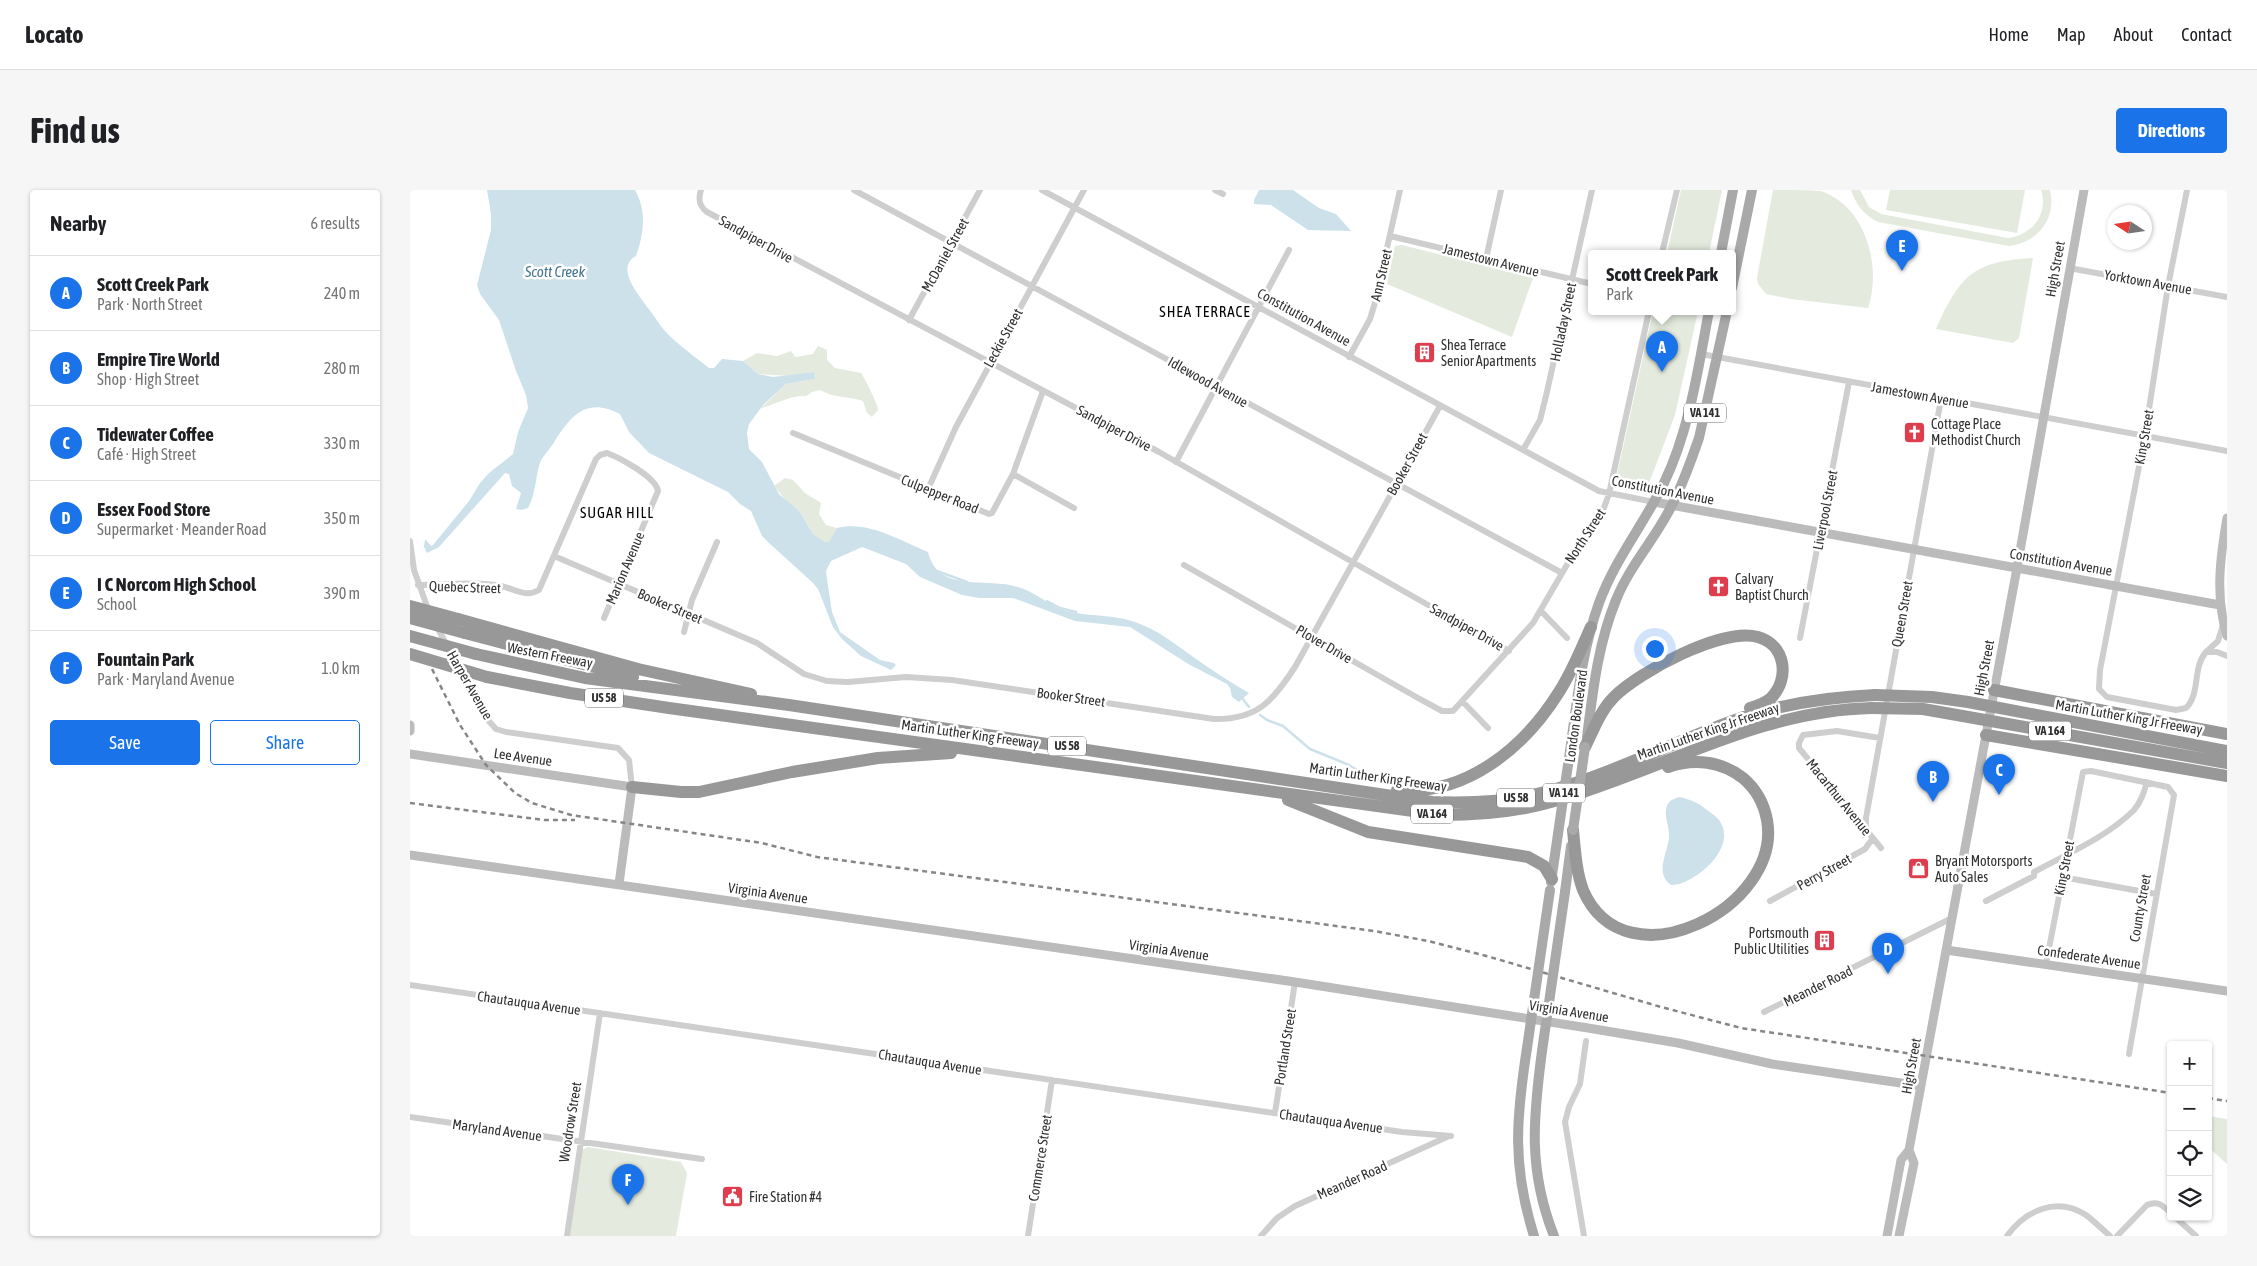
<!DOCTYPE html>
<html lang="en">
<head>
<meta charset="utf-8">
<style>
  :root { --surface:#fff; --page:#f6f6f6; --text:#202124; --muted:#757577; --line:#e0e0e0; --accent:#1a73e8 }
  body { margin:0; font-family:"Asap Condensed",sans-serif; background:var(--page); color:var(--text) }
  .controls { position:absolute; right:15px; bottom:15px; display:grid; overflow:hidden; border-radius:5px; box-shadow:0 1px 4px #0004 }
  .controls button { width:45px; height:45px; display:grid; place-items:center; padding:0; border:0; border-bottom:1px solid var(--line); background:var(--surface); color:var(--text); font:25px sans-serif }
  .compass { position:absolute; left:1697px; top:15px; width:45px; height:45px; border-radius:50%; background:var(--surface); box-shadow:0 1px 4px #0004; rotate:282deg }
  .you { position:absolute; left:1244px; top:458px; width:18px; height:18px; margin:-12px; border:4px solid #fff; border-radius:50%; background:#1a73e8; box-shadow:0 0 0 8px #1a73e833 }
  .badge { display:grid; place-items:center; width:32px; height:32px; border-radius:50%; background:var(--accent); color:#fff; font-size:16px; font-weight:700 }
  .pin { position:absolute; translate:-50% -41px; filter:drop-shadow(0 1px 2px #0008) }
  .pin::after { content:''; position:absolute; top:26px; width:18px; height:15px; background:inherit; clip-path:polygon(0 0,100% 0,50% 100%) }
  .popup { position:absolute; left:1178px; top:60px; width:148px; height:65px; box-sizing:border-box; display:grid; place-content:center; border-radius:5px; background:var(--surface); filter:drop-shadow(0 1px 4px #0005); font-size:16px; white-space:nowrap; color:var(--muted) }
  .popup b { font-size:19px; color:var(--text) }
  .popup::after { content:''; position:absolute; left:50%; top:100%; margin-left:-10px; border:10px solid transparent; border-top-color:var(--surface) }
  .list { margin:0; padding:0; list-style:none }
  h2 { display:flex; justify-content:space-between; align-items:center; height:65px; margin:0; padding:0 20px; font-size:21px }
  h2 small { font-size:16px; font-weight:400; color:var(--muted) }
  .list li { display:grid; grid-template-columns:32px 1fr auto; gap:15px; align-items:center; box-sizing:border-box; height:75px; padding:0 20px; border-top:1px solid var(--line) }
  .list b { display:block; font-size:19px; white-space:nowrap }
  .list p { margin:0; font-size:16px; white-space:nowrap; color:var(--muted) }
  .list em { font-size:16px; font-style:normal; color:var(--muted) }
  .actions { display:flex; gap:10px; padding:15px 20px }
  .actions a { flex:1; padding:11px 0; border:1px solid var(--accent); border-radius:5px; text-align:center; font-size:18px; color:var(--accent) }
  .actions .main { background:var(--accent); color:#fff }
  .icon { flex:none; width:28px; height:28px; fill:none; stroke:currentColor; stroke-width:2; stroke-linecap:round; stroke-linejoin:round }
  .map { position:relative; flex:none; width:1817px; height:1046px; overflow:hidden; border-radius:5px }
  header { display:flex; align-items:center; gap:30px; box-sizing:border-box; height:70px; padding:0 25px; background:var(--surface); border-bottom:1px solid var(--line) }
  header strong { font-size:24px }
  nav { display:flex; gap:28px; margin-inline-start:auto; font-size:18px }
  .intro { display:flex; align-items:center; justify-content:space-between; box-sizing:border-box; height:120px; padding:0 30px }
  h1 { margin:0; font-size:35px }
  .button { padding:12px 22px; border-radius:5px; background:var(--accent); color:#fff; font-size:18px; font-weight:700 }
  main { display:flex; gap:30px; padding:0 30px }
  aside { flex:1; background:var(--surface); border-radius:5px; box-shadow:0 1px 4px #0004 }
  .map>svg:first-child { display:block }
  .green { fill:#e4eadd }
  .water { fill:#cde1eb }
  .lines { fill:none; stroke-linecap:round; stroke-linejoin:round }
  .stream { stroke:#cde1eb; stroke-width:2.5 }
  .street { stroke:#cecece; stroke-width:6 }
  .secondary { stroke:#bbb; stroke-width:9 }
  .primary { stroke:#a9a9a9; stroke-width:10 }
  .highway { stroke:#989898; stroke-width:12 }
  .rail { stroke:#868686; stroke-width:2.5; stroke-dasharray:5 4; stroke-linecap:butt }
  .primary-bridge { stroke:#a9a9a9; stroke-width:10 }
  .highway-bridge { stroke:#989898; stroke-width:12 }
  .labels { text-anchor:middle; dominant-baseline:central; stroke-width:5; stroke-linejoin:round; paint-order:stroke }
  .shield { fill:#fff; stroke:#6f6f6f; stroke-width:1 }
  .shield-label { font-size:12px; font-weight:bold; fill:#313131 }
  .street-label { font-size:14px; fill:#313131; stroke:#fff }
  .poi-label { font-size:14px; fill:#313131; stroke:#fff; text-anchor:start }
  .water-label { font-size:15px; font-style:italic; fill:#427490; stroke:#fff }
  .neighbourhood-label { font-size:15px; letter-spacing:1px; fill:#000; stroke:#fff }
</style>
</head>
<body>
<header>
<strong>Locato</strong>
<nav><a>Home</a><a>Map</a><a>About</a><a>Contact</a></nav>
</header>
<div class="intro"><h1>Find us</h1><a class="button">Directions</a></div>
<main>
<aside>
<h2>Nearby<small>6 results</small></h2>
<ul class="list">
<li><span class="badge">A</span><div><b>Scott Creek Park</b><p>Park · North Street</p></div><em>240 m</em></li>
<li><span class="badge">B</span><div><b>Empire Tire World</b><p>Shop · High Street</p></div><em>280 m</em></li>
<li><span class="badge">C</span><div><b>Tidewater Coffee</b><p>Café · High Street</p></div><em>330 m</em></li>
<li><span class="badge">D</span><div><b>Essex Food Store</b><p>Supermarket · Meander Road</p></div><em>350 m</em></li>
<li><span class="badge">E</span><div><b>I C Norcom High School</b><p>School</p></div><em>390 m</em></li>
<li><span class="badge">F</span><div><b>Fountain Park</b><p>Park · Maryland Avenue</p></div><em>1.0 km</em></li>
</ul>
<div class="actions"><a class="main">Save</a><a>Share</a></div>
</aside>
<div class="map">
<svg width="1817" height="1046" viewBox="0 0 1817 1046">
  <rect width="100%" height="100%" fill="#fff"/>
  <path class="green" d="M1271 0H1312L1299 63H1257Z
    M1363 0C1376 0 1399 0 1410 1 1456 15 1472 77 1458 118L1381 109 1356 104 1348 94 1347 88Z
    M1441 0H1450L1459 17 1471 24 1598 48C1622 45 1639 24 1631 0H1640C1647 29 1627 53 1599 56L1468 32C1454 25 1446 15 1441 0Z
    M1480 0H1615L1607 43 1476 20Z
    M992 55 1123 88 1102 147 977 94 985 56Z
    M1623 68 1609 148 1603 153 1526 139C1550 86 1563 71 1623 68Z
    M1243 121H1288L1265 225 1236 301 1205 294Z
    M408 156 417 160V170L425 178 451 183C455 189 468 214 468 220L462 227 457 223 453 211C438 206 424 208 410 200L402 202 396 206C380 205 367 214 351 218L376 194 405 189 404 182 379 186 348 184 333 171 347 163 367 166 381 161 385 167 403 164Z
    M375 288 383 290 395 303 411 313 409 324 416 335 427 338 419 353 415 352 403 344 390 322 379 314 364 296Z
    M1798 926 1817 929V974L1798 957Z
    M178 957 271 972 277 983 266 1046H159L172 960Z"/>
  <path class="water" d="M77 0H225C237 21 234 44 226 66 204 78 230 106 238 118 244 125 248 133 254 140 267 154 284 166 299 178H304L312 169 333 171 348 184 363 187 404 182 405 189 376 194 354 214 339 234 337 243 339 259 352 272 369 304 390 322 403 344 415 352H419L427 338C458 330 491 351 518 362 528 404 577 387 608 397 626 402 639 416 656 421 680 427 707 424 730 434 749 441 765 454 782 466 800 479 820 492 839 503L829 512 822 507 820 498 817 494 780 475 720 437 665 431 603 408H569L552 405 510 387 496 374 452 357 421 371 416 381 417 389 422 422 430 442 470 470 484 473 486 475 481 480 451 466 432 449 423 437 408 399 402 392 359 353 352 346 341 321 330 314 318 302 239 263 219 242 210 224C176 206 160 226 143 254 139 260 132 267 130 273 125 288 126 304 118 318L112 320 106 319 111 303 102 296 99 284 95 283 29 357 17 363 14 357 15 349 21 356 23 355 59 311 70 293 79 283 103 264 108 242 118 218 116 205 106 181 89 130 70 104 67 95 81 40V24Z
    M849 0H883L909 18 926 24 941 41 898 40 861 15 844 14V10Z
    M1269 607C1280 609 1289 613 1297 620 1301 623 1306 626 1309 630 1324 650 1303 675 1287 685 1279 690 1271 695 1261 695 1244 683 1258 663 1259 647 1260 638 1253 625 1257 616 1259 610 1264 609 1269 607Z"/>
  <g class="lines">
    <path class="stream" d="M527 381 557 392
      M637 411 650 418 666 422
      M832 508 839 517
      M850 525 857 530 873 536 900 559 939 575 950 582"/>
    <path class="street" d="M291 0C288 9 289 16 297 22L749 262 1099 461
      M444 0 1152 383
      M632 0 1189 301 1244 312
      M805 0 813 4
      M1777 0 1758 96 1735 245 1690 480 1689 499 1697 507 1766 520 1776 518C1791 503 1782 478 1796 462
      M980 46 1182 94
      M1252 63 1267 0
      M1076 69 1091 0
      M1659 78 1817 107
      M499 130 570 0
      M1291 164 1817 261
      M939 167 960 129 964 116 990 0
      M383 243 579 324 582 323 603 284 633 201
      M1113 260 1130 230 1136 206 1182 0
      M766 272 879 60
      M603 284 664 318
      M518 299 546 237 674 0
      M0 351 4 380 18 419
      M144 366 347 453 394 484 417 491 438 492 496 487 542 490 804 529C847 530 863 511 885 477L1030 216
      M774 375 1008 508 1032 521H1043L1123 433 1165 361 1192 323 1199 304 1239 121
      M8 395C35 395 65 391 91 396 105 399 115 408 129 400L186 269 190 265 197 263C210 268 246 287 248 301L194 428
      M1131 421 1157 448
      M1813 435 1808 451 1796 462H1807L1817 466
      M27 437 77 529 86 539 96 542 208 558 219 570 222 597
      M274 442 282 410 307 352
      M1390 448 1439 192
      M1053 512 1078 538
      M1470 548 1427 541 1393 545 1389 553V558L1471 658
      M1456 640V628L1531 209
      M1652 687 1746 704
      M1360 711 1455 659 1463 648
      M1576 711 1624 686V682C1657 664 1697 647 1724 620 1731 612 1734 602 1737 592
      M1636 774 1673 582 1681 581 1758 597 1764 605 1719 864
      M0 795 992 942 1041 946
      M1354 822 1542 728
      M865 923 885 792
      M0 927 292 969
      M1765 1027 1786 1046
      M157 1046 190 823
      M618 1046 642 890
      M851 1046 867 1028 885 1016 1039 946
      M1174 1046 1155 932 1159 917 1170 894 1176 851
      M1597 1046C1615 1021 1646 1006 1676 1025 1684 1031 1692 1039 1700 1046
      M1707 1046 1737 1015C1748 1010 1753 1016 1761 1023"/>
    <path class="secondary" d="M1244 312 1810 415
      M1817 328C1810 368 1805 406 1817 446
      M0 535V541
      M0 564 222 597 209 694
      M0 665 885 792 1178 838 1268 853 1362 874 1511 896
      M1536 760 1817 801
      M1477 1046 1491 970 1499 960
      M1489 1046 1504 973 1499 960 1607 378 1674 0"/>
    <path class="primary" d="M1311 63 1323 0
      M1322 98 1342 0
      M1177 547C1183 500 1188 454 1206 410 1220 375 1246 348 1262 315 1273 294 1281 271 1289 248L1317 121
      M1160 561C1167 511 1172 460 1189 413 1205 369 1234 334 1254 293 1280 239 1288 178 1299 121
      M1141 692 1148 644
      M1155 702 1161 656
      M1117 858C1106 929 1102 976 1124 1046
      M1132 861C1123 929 1118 980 1144 1046"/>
    <path class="highway" d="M48 429 228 479 341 504
      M55 443 223 487
      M66 464 175 488 379 515 1022 612C1052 613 1083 613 1113 607 1189 592 1260 552 1334 527 1377 513 1420 507 1465 505
      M77 487 160 503 259 518 1032 625C1068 625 1106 622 1141 612 1249 582 1347 520 1462 518
      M1584 500 1817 544
      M1576 545 1817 586
      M1175 557C1184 539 1190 521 1204 507 1229 482 1312 437 1348 447 1376 455 1380 489 1361 508 1355 513 1347 516 1340 518
      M222 597 271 602H289L382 582 468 568 541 563
      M987 600C1056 606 1114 558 1149 502 1162 482 1171 459 1181 437
      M878 610 958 642 1118 667 1134 676 1142 689
      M1163 640C1165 660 1166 681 1173 700 1215 798 1373 717 1357 630 1354 614 1346 599 1333 588 1311 571 1284 568 1258 577"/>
    <path class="rail" d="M18 471 50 535 76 575 105 603 122 613 161 625 352 653 407 667 964 741 1018 751 1080 767 1251 817 1331 838 1761 903
      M0 613 134 630H165
      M1798 908 1817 911"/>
    <path class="primary-bridge" d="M1163 640 1175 557
      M1148 644 1160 561
      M1117 858 1140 700
      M1132 861 1155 702"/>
    <path class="highway-bridge" d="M0 416 48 429
      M0 428 55 443
      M0 446 66 464
      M0 464 77 487
      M1465 505 1522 507 1558 512 1817 561
      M1462 518 1513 519 1817 573"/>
  </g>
  <defs>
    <symbol id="building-square" viewBox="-11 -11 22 22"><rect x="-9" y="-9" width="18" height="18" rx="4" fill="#de3d4e" stroke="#fff"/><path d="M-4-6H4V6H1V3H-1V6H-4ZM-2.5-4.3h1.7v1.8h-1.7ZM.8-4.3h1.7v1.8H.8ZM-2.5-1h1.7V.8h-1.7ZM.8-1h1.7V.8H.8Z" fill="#fff"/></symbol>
    <symbol id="church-square" viewBox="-11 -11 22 22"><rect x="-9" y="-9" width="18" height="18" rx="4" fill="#de3d4e" stroke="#fff"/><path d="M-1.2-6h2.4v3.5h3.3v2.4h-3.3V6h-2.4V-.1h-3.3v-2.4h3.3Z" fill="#fff"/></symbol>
    <symbol id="shop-square" viewBox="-11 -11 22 22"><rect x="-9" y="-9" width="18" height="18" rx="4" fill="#de3d4e" stroke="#fff"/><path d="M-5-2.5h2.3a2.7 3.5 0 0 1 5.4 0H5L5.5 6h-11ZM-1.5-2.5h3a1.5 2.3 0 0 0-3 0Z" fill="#fff"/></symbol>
    <symbol id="civic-square" viewBox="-11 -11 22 22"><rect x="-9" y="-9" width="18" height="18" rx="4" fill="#de3d4e" stroke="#fff"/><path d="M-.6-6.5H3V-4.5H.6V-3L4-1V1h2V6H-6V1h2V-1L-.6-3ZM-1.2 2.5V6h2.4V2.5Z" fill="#fff"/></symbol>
  </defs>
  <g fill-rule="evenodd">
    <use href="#building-square" x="1002" y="150" width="25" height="25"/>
    <use href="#church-square" x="1492" y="230" width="25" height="25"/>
    <use href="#church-square" x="1296" y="384" width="25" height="25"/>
    <use href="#shop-square" x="1496" y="666" width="25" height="25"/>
    <use href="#building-square" x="1402" y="738" width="25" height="25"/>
    <use href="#civic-square" x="310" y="994" width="25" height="25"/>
  </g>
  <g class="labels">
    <g class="shield">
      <rect x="1274" y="213.5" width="42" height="19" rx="4"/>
      <rect x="175" y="498.5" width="38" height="19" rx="4"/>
      <rect x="1619" y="531.5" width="42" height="19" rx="4"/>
      <rect x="638" y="546.5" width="38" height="19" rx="4"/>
      <rect x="1133" y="593.5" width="42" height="19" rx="4"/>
      <rect x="1087" y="598.5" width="38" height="19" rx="4"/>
      <rect x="1001" y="614.5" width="42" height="19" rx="4"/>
    </g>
    <g class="shield-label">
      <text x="1295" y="223">VA 141</text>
      <text x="194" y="508">US 58</text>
      <text x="1640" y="541">VA 164</text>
      <text x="657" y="556">US 58</text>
      <text x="1154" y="603">VA 141</text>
      <text x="1106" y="608">US 58</text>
      <text x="1022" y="624">VA 164</text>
    </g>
    <g class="street-label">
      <text transform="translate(346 49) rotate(29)">Sandpiper Drive</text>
      <text transform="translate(535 65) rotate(-61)">McDaniel Street</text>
      <text transform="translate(1081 70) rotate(14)">Jamestown Avenue</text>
      <text transform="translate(1645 79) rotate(-80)">High Street</text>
      <text transform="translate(971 85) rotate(-77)">Ann Street</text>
      <text transform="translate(1738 92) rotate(10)">Yorktown Avenue</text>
      <text transform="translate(894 127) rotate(29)">Constitution Avenue</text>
      <text transform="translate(1153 132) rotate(-78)">Holladay Street</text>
      <text transform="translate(593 148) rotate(-61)">Leckie Street</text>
      <text transform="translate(798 192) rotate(29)">Idlewood Avenue</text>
      <text transform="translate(1510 205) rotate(10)">Jamestown Avenue</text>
      <text transform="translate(704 238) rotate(28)">Sandpiper Drive</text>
      <text transform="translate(1734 247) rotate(-80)">King Street</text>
      <text transform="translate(997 274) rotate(-61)">Booker Street</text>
      <text transform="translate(1253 300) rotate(11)">Constitution Avenue</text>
      <text transform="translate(530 304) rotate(22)">Culpepper Road</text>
      <text transform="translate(1415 320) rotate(-79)">Liverpool Street</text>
      <text transform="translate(1175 346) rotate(-57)">North Street</text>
      <text transform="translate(1651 372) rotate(10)">Constitution Avenue</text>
      <text transform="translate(215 378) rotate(-67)">Marion Avenue</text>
      <text transform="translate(55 397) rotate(2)">Quebec Street</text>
      <text transform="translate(260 416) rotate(23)">Booker Street</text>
      <text transform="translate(1492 424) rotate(-80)">Queen Street</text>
      <text transform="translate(1057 437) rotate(29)">Sandpiper Drive</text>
      <text transform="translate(914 454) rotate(30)">Plover Drive</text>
      <text transform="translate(140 465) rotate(11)">Western Freeway</text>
      <text transform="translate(1574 478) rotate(-79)">High Street</text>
      <text transform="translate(60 495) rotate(60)">Harper Avenue</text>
      <text transform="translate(661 507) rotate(8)">Booker Street</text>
      <text transform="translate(1166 526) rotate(-82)">London Boulevard</text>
      <text transform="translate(1719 527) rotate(10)">Martin Luther King Jr Freeway</text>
      <text transform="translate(1298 541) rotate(-19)">Martin Luther King Jr Freeway</text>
      <text transform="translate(560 544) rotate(8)">Martin Luther King Freeway</text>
      <text transform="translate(113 567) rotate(8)">Lee Avenue</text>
      <text transform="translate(968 587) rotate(8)">Martin Luther King Freeway</text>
      <text transform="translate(1429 607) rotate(51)">Macarthur Avenue</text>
      <text transform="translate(1654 678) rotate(-79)">King Street</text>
      <text transform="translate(1414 682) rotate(-29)">Perry Street</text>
      <text transform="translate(358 703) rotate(8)">Virginia Avenue</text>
      <text transform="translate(1730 718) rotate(-80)">County Street</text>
      <text transform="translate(759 760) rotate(8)">Virginia Avenue</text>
      <text transform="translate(1679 767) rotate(8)">Confederate Avenue</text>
      <text transform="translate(1408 796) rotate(-26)">Meander Road</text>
      <text transform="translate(119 813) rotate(8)">Chautauqua Avenue</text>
      <text transform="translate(1159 821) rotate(9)">Virginia Avenue</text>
      <text transform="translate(875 857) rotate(-81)">Portland Street</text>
      <text transform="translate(520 872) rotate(9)">Chautauqua Avenue</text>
      <text transform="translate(1501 876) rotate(-80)">High Street</text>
      <text transform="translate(921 931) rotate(8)">Chautauqua Avenue</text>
      <text transform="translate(160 932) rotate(-81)">Woodrow Street</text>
      <text transform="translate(87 940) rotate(8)">Maryland Avenue</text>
      <text transform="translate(630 968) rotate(-81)">Commerce Street</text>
      <text transform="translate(942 990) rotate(-24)">Meander Road</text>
    </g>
    <g class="poi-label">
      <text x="1031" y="155">Shea Terrace<tspan x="1031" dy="16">Senior Apartments</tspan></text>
      <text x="1521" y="234">Cottage Place<tspan x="1521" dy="16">Methodist Church</tspan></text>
      <text x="1325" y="389">Calvary<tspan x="1325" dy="16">Baptist Church</tspan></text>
      <text x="1525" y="671">Bryant Motorsports<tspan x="1525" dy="16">Auto Sales</tspan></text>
      <text x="1399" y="743" text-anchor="end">Portsmouth<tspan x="1399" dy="16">Public Utilities</tspan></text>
      <text x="339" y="1007">Fire Station #4</text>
    </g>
    <g class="water-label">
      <text x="145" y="81">Scott Creek</text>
    </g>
    <g class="neighbourhood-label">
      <text x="795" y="121">SHEA TERRACE</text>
      <text x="207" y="322">SUGAR HILL</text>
    </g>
  </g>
</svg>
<div class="controls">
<button>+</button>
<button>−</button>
<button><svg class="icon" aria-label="locate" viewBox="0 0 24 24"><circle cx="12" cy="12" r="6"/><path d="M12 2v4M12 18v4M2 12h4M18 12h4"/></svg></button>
<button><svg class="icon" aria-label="layers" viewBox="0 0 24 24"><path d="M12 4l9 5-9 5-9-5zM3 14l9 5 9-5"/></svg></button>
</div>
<svg class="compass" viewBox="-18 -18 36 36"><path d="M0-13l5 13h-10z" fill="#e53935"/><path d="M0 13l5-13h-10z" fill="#757577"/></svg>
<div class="you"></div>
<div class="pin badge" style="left:1252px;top:182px">A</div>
<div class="popup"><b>Scott Creek Park</b>Park</div>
<div class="pin badge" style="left:1523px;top:612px">B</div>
<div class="pin badge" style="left:1589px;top:605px">C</div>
<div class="pin badge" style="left:1478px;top:784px">D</div>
<div class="pin badge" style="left:1492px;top:81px">E</div>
<div class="pin badge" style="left:218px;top:1015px">F</div>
</div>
</main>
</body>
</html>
